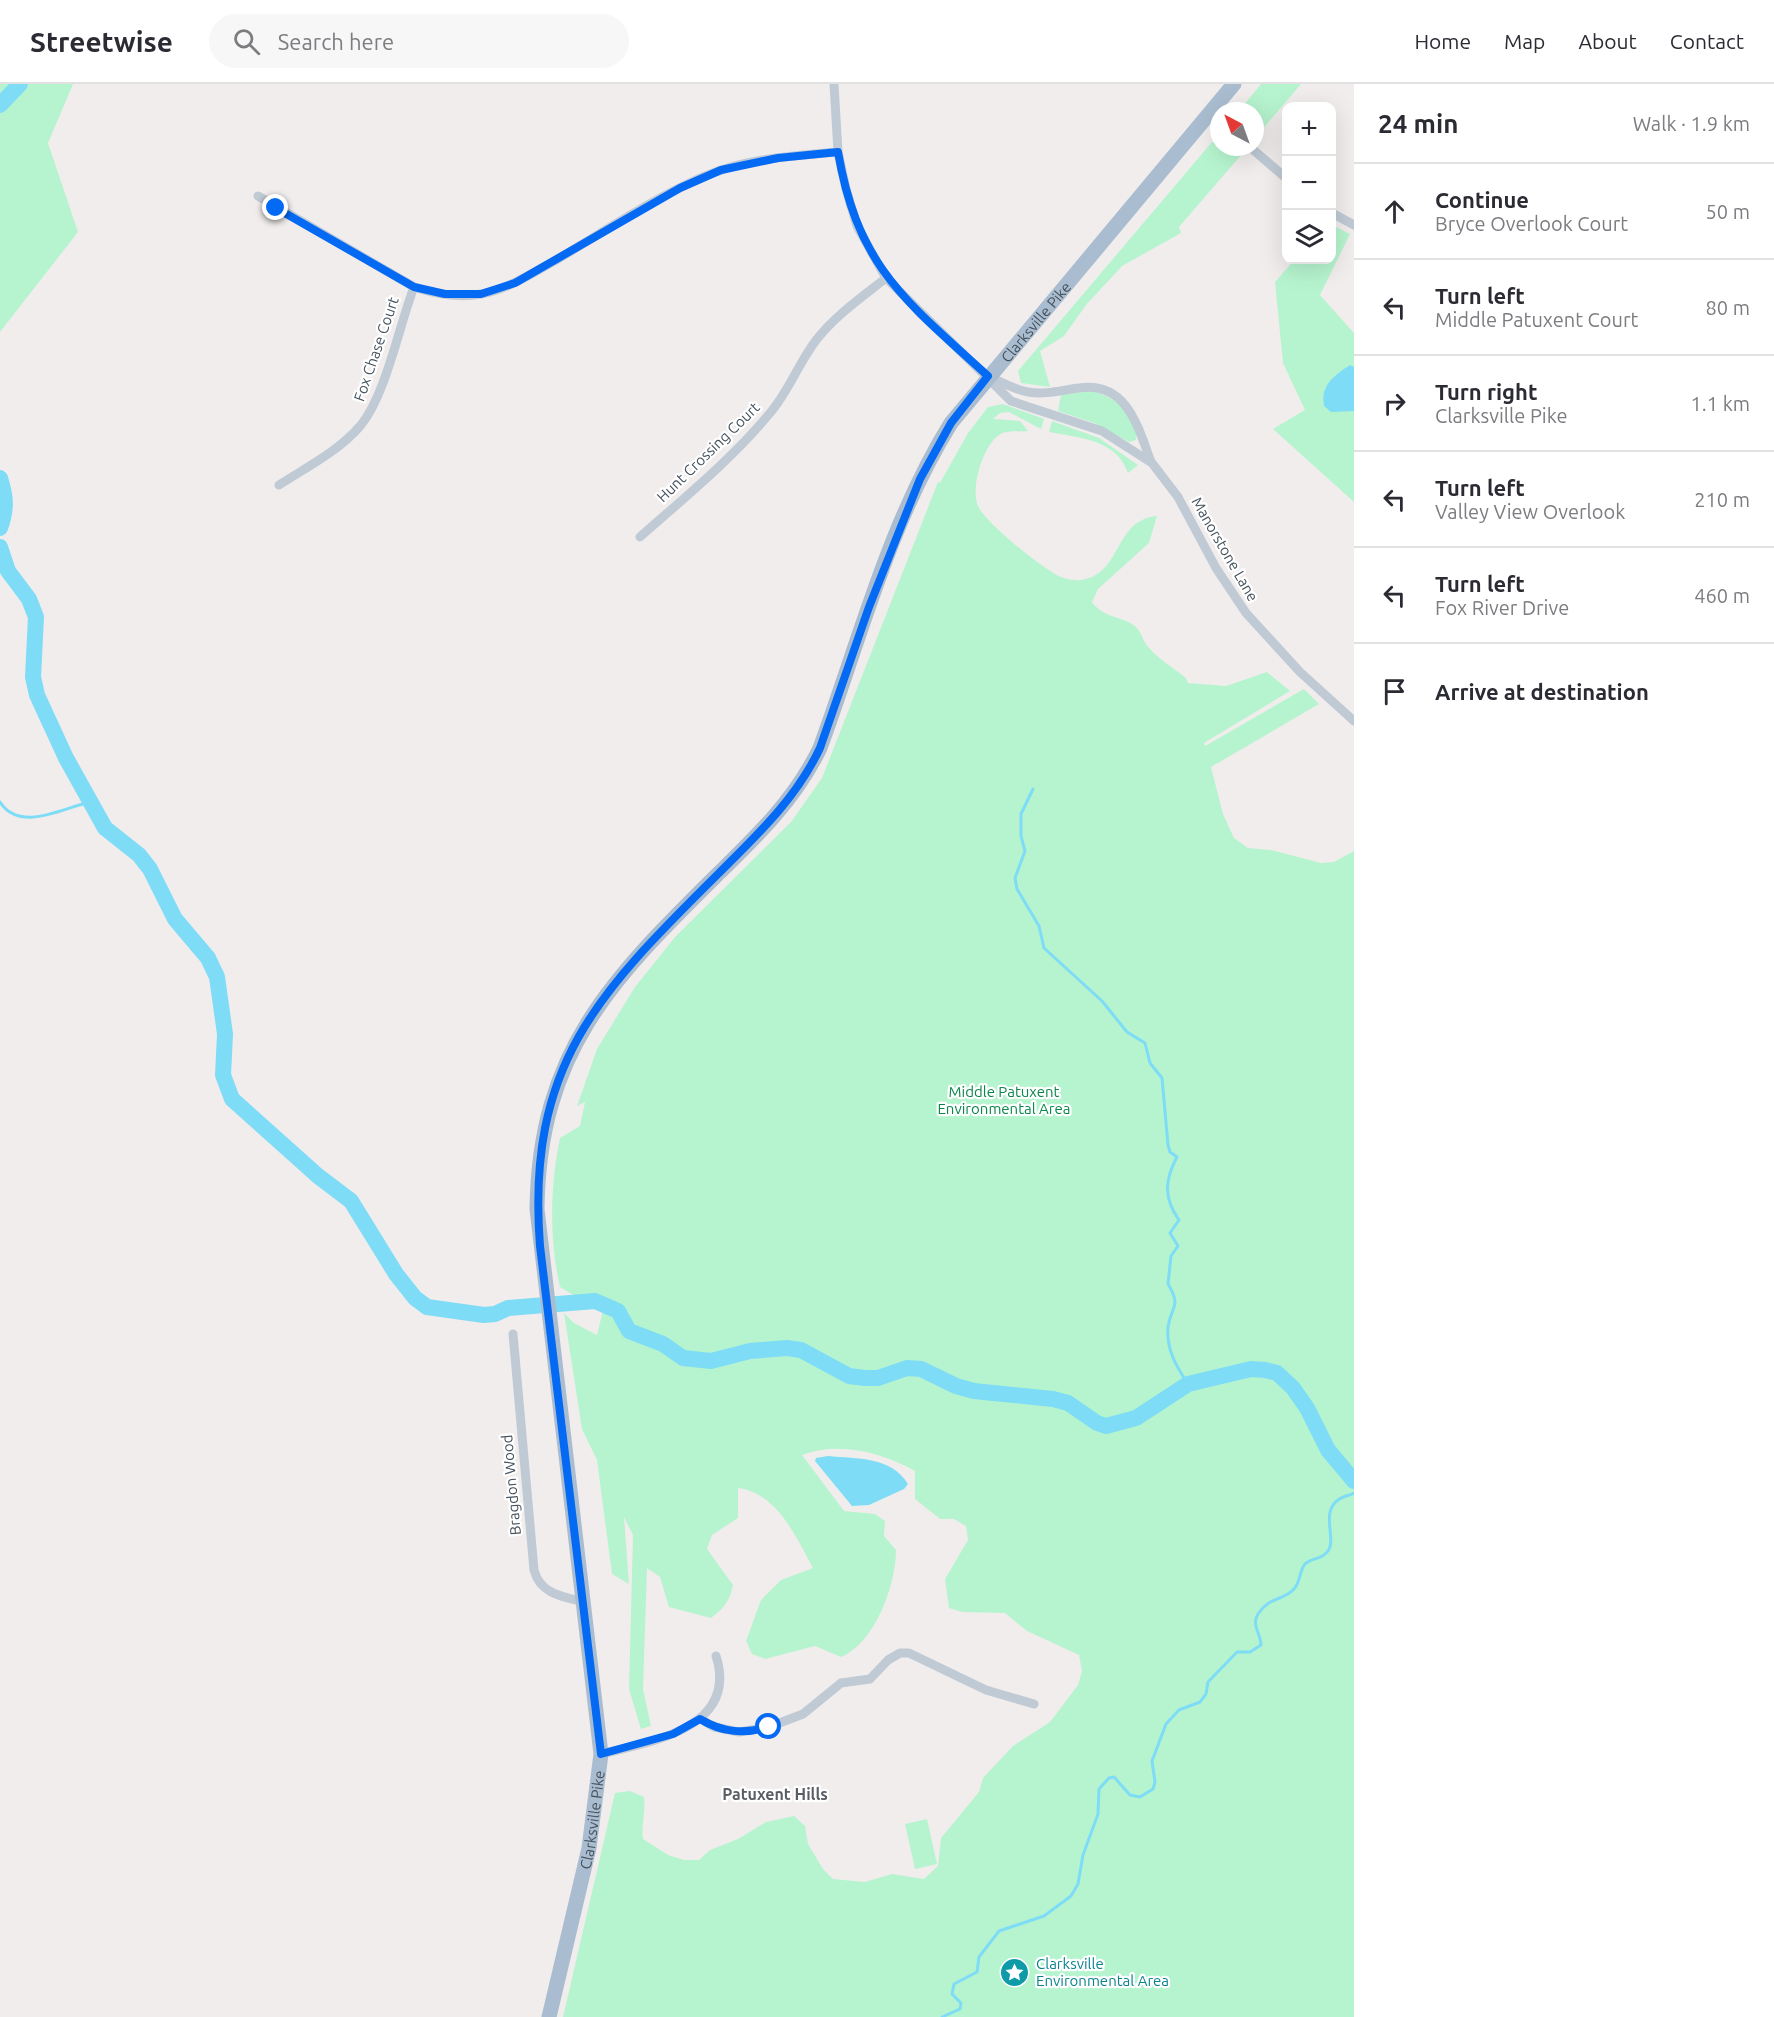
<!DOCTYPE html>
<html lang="en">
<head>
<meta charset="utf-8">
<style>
  :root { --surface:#fff; --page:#f7f7f7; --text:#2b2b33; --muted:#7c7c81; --line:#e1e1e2 }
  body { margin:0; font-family:Ubuntu,sans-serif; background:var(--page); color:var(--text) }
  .controls { position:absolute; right:18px; top:18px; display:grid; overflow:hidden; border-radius:12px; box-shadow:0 6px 24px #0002 }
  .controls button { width:54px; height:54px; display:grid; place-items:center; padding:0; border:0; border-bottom:2px solid var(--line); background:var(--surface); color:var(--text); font:30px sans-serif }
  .compass { position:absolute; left:1210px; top:18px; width:54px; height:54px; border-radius:50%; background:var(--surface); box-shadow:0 6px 24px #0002; rotate:319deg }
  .stop { position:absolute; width:18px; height:18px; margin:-14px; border:4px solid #046af4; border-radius:50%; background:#fff }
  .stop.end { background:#046af4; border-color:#fff; box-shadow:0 2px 6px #0008 }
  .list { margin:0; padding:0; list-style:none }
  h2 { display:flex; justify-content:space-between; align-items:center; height:78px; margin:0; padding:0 24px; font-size:26px }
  h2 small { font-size:20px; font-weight:400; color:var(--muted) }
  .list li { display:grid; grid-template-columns:39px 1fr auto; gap:18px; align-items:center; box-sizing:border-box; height:96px; padding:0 24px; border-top:2px solid var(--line) }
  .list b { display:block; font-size:22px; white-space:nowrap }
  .list p { margin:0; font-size:20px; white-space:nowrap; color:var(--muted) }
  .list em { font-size:20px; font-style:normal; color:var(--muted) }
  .icon { flex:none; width:33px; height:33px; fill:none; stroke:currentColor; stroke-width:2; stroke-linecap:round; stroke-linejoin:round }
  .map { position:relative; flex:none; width:1354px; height:1933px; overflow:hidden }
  header { display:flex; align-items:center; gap:36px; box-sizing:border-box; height:84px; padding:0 30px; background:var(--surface); border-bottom:2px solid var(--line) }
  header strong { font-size:28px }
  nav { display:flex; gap:33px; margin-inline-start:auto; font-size:21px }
  .search { width:420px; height:54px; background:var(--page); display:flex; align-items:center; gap:15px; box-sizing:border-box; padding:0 21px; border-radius:33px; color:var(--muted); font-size:22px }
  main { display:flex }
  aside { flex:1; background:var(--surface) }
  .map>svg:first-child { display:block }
  .green { fill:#b6f4cf }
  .water { fill:#7edcf6 }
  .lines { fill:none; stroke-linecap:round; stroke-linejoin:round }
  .stream { stroke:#7edcf6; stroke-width:3 }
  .river { stroke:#7edcf6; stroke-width:16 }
  .street { stroke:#bfcad5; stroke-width:9 }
  .primary { stroke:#aabdd0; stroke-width:15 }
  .route { stroke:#046af4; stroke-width:8 }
  .labels { text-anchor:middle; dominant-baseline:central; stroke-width:4.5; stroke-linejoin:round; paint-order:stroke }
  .street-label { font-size:15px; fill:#44515d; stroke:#fff }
  .park-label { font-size:15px; fill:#0c874b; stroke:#fff }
  .culture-label { font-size:15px; fill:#0d838f; stroke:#fff; text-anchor:start }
  .neighbourhood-label { font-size:16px; font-weight:bold; fill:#5a5e64; stroke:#fff }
</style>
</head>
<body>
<header>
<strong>Streetwise</strong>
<div class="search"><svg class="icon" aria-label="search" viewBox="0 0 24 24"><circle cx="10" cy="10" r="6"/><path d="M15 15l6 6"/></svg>Search here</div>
<nav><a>Home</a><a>Map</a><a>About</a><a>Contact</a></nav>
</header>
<main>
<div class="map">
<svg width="1354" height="1933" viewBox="0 0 1354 1933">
  <rect width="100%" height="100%" fill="#f1eded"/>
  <path class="green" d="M0 0H73L48 59 78 148 0 248Z
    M1261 0H1301L1255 54V27H1239Z
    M1212 58H1219V63H1234L1242 70 1179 143 1181 149 1122 182 1086 221 1064 252 1040 267 1050 303 1021 299 1018 287Z
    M1332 141 1350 150 1320 211 1354 249V418L1273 345 1305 326 1283 279 1275 198 1294 176H1332Z
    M1090 307C1112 310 1140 331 1136 356L1129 358 1094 339 1058 327 1061 311Z
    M1003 320 1044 335 1041 345 1009 328 1000 329 993 335 1020 337 1028 347C1021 348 1008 346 1001 350 983 359 969 407 979 424 989 441 1036 479 1055 490 1061 494 1074 497 1081 496 1123 490 1113 436 1157 432L1149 459 1098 505 1092 518C1103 533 1118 532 1132 540 1143 547 1141 556 1150 565 1160 576 1175 585 1186 594L1188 599 1226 602 1267 588 1290 607 1204 659 1205 662 1304 605 1319 620 1211 683 1223 730 1234 754 1248 764 1271 766 1321 779 1334 778 1354 767V1933H563L615 1709 630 1707 644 1713C646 1728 641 1740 643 1755L668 1771 684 1776H699L710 1766 738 1755 766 1738 794 1732 805 1742 808 1760 823 1785 833 1795 865 1798 892 1790 924 1795 938 1782 941 1754 979 1708 983 1694 1013 1662 1050 1638 1078 1601 1082 1587 1079 1571 1027 1547 1005 1529 962 1528 949 1524 945 1495 968 1456 966 1442 954 1435H940L915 1415V1387C881 1368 839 1357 802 1371L844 1427 875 1430 885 1437 884 1452 896 1466C896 1501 875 1559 841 1573L815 1562 765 1575 752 1570 746 1557 761 1516 781 1496 813 1484C796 1453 777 1409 738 1404V1434L712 1451 707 1465 733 1501C730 1517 724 1524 711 1534L669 1523 660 1493 647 1484 643 1605 651 1642 641 1645 629 1605 633 1451 624 1433 629 1500 612 1490 597 1376 582 1345 564 1229 574 1239 597 1251 605 1218 575 1212 560 1203C549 1155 550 1102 560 1054L580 1042 585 1018 577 1022 597 965 635 903 675 853 791 738 822 694 938 398 940 399 968 349 988 323Z
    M1052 337 1099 354 1138 381 1128 389C1116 355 1080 354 1049 348Z
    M927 1735 937 1780 915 1785 905 1740Z"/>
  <path class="water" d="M1350 281 1354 283V327L1331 328 1324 322C1320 301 1335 291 1350 281Z
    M828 1372C857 1375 891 1372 908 1400L904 1405 869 1421 852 1422 815 1377 816 1374Z"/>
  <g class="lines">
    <path class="stream" d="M1033 705 1021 730V752L1025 767 1015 794 1017 805 1039 842 1044 864 1102 917 1127 948 1145 959 1150 979 1162 994 1168 1061 1170 1068 1177 1073C1164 1097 1164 1115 1179 1136L1170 1149 1178 1162 1171 1172 1168 1200C1182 1223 1171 1222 1168 1243 1166 1265 1176 1282 1188 1300
      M0 718C20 749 63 724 90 718
      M942 1933 960 1925 961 1919 952 1910 954 1900 977 1888 979 1873 999 1847 1044 1832 1071 1812 1078 1800 1083 1771 1098 1730 1099 1705 1109 1694 1114 1693 1130 1711 1140 1713 1153 1705 1155 1698 1152 1677 1166 1640 1179 1626 1200 1618 1206 1610 1208 1598 1237 1568H1250L1261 1561C1261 1550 1251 1541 1258 1530 1270 1512 1283 1517 1294 1505 1301 1497 1299 1487 1305 1480 1313 1473 1322 1476 1328 1467 1337 1455 1320 1429 1338 1416 1342 1412 1349 1412 1354 1409"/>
    <path class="river" d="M0 21 20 0
      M0 394C6 413 7 425 0 444
      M0 463 8 487 29 515 36 533 33 593 37 611 66 674 105 744 139 771 150 785 175 835 208 874 217 893 225 950 223 991 232 1015 318 1092 351 1117 396 1190 415 1214 427 1223 484 1231 495 1230 508 1224 595 1217 618 1227 629 1247 663 1260 683 1274 711 1277 750 1267 787 1264 801 1266 849 1292 865 1294H878L907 1284 921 1285 956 1302 974 1307 1053 1315 1068 1319 1097 1339 1106 1342 1136 1334 1188 1300 1251 1285 1265 1286 1277 1289 1293 1304 1307 1324 1328 1366 1354 1397"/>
    <path class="street" d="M834 0 838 68 846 105 857 142 886 194 1011 317 1102 347 1152 379 1178 413 1216 484 1246 529 1300 588 1354 637
      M1210 28 1219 36
      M1250 63 1286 94
      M258 112 414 203C435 210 459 214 481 210 509 205 532 189 556 176 604 148 652 115 703 93 746 74 792 72 838 68
      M1332 129 1354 141
      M990 293C1002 298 1015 306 1028 308 1046 311 1062 306 1079 304 1127 297 1138 343 1151 378
      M279 401C307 383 339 367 361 341 386 310 399 242 414 203
      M640 453C684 414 732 375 770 329 789 307 799 278 817 255 836 231 862 213 886 194
      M513 1250 534 1486C540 1510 563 1513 585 1518
      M701 1635 714 1643 739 1648 769 1643 803 1630 841 1599 870 1595 888 1576 900 1569H909L986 1606 1034 1620
      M601 1670C651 1658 739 1644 716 1572"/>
    <path class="primary" id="s1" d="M549 1933 589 1764 601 1670 537 1125C539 965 614 893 720 788 759 750 796 714 820 664 860 555 889 439 951 339L1234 0"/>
  </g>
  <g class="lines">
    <path class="route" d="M276 124 414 203 445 210H481L515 199 680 104 721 86 778 74 838 68C858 184 906 217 988 292L951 339 920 395 869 523 820 664C796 715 757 751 718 790 598 909 526 981 540 1162L601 1670 673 1650 700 1635C723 1649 744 1650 769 1643"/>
  </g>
  <defs>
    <symbol id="sight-disc" viewBox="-11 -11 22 22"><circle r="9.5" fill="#0f9aa8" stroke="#fff"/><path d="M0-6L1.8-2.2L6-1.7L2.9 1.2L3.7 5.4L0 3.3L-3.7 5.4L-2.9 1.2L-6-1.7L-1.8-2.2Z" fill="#fff"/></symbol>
  </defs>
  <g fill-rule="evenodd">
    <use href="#sight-disc" x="998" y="1872" width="33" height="33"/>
  </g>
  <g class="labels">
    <g class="street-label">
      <text stroke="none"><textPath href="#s1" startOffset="1857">Clarksville Pike</textPath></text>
      <text transform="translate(376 265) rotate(-71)">Fox Chase Court</text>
      <text transform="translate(708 368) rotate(-44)">Hunt Crossing Court</text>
      <text transform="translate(1225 465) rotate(60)">Manorstone Lane</text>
      <text transform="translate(511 1401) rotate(-95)">Bragdon Wood</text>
      <text stroke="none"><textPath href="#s1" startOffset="202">Clarksville Pike</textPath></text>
    </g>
    <g class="park-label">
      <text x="1004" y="1007">Middle Patuxent<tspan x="1004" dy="17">Environmental Area</tspan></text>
    </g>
    <g class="culture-label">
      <text x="1036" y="1879">Clarksville<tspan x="1036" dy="17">Environmental Area</tspan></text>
    </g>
    <g class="neighbourhood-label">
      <text x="775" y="1710">Patuxent Hills</text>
    </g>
  </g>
</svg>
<div class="controls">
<button>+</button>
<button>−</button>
<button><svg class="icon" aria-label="layers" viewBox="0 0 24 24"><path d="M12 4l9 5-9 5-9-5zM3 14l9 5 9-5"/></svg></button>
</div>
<svg class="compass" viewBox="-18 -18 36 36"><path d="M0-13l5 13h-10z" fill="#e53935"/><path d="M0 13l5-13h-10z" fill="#7c7c81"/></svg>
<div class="stop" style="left:769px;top:1643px"></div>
<div class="stop end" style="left:276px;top:124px"></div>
</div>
<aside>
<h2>24 min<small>Walk · 1.9 km</small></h2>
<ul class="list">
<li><svg class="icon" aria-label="ahead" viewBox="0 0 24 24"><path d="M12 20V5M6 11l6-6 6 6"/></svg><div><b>Continue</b><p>Bryce Overlook Court</p></div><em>50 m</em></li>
<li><svg class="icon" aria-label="left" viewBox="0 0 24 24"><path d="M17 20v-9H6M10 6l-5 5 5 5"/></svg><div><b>Turn left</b><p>Middle Patuxent Court</p></div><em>80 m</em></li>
<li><svg class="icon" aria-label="right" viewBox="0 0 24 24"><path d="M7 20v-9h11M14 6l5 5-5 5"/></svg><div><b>Turn right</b><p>Clarksville Pike</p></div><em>1.1 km</em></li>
<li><svg class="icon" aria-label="left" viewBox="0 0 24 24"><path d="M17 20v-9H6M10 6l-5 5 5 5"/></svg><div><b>Turn left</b><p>Valley View Overlook</p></div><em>210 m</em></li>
<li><svg class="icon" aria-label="left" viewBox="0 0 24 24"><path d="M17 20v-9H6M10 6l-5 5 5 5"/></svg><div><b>Turn left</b><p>Fox River Drive</p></div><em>460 m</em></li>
<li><svg class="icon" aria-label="arrive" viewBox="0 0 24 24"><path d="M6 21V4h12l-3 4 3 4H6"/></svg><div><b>Arrive at destination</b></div></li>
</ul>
</aside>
</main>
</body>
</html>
